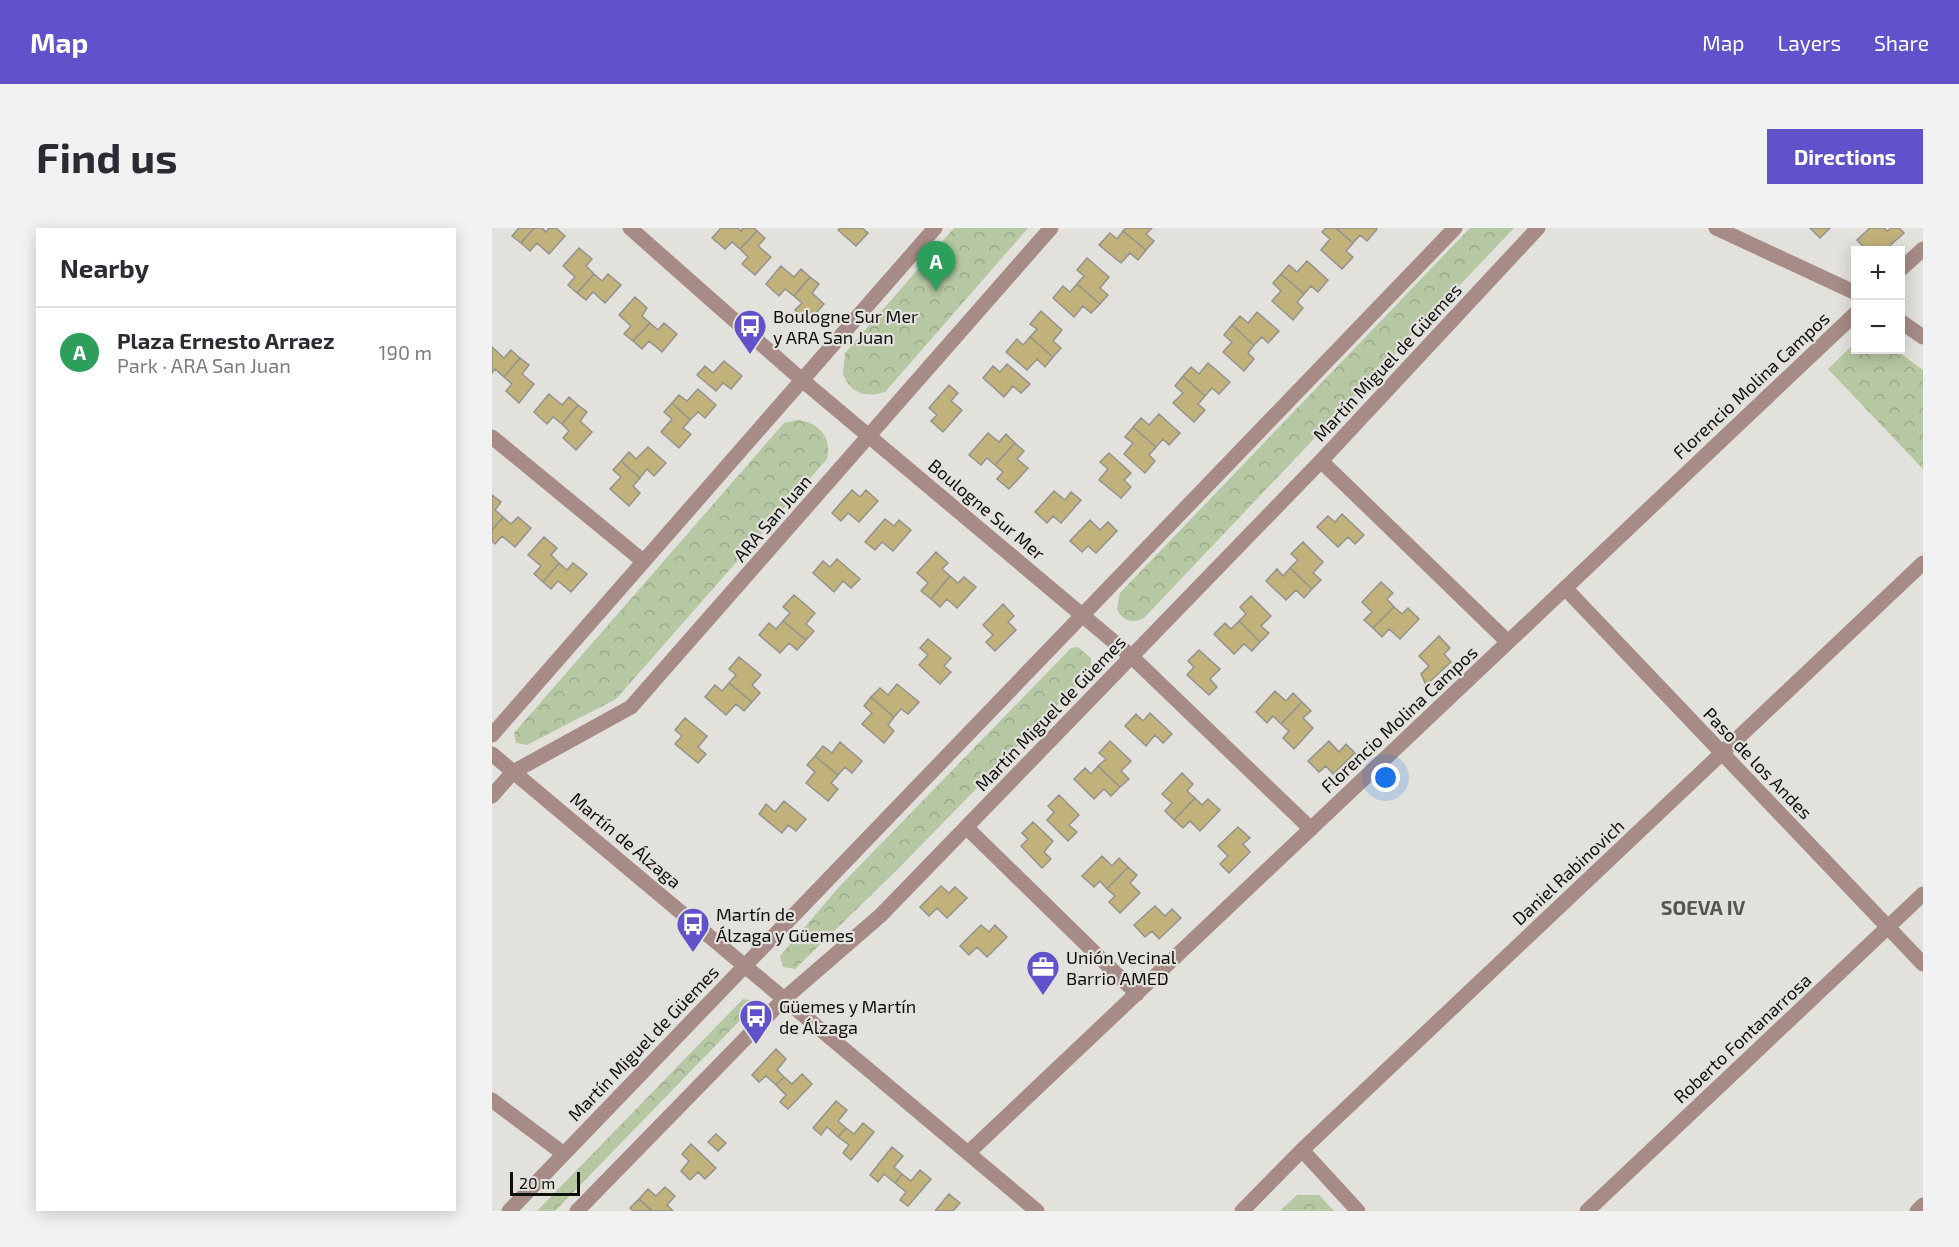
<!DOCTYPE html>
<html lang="en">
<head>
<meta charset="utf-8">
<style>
  :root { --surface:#fff; --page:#f2f2f3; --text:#2b2b33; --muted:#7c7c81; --line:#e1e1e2; --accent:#5f52cb }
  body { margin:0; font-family:"Exo 2",sans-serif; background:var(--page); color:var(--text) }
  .controls { position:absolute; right:18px; top:18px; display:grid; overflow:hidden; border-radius:0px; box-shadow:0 3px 15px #0003 }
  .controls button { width:54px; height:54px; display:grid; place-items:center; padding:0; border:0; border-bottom:2px solid var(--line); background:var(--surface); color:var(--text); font:30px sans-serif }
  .scale { position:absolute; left:18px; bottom:15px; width:70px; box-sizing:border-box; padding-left:6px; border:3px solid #0f0f0d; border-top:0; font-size:16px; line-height:21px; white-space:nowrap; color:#0f0f0d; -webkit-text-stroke:4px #e3e1dc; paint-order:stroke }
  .you { position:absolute; left:894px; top:550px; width:21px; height:21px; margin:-15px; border:4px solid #fff; border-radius:50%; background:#1a73e8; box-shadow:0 0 0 9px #1a73e833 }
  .badge { display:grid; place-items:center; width:39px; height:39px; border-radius:50%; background:var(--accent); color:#fff; font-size:20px; font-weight:700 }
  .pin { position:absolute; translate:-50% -50px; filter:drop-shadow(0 2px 3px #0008) }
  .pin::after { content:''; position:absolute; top:32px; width:21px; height:18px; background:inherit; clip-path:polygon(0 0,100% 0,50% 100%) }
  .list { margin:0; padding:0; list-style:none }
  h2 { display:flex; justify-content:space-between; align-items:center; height:78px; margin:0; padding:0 24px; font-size:26px }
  h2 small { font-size:20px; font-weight:400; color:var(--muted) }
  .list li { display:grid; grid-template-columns:39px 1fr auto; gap:18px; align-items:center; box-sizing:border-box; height:90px; padding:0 24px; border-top:2px solid var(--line) }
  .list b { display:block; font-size:22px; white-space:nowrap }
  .list p { margin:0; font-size:20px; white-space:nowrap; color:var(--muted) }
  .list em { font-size:20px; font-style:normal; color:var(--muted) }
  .map { position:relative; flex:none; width:1431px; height:983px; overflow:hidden; border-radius:0px }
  header { display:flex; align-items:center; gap:36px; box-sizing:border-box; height:84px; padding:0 30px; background:var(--accent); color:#fff }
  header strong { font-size:28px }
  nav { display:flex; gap:33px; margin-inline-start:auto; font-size:21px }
  .intro { display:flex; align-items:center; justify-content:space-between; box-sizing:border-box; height:144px; padding:0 36px }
  h1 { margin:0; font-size:42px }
  .button { padding:15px 27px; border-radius:0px; background:var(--accent); color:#fff; font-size:21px; font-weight:700 }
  main { display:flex; gap:36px; padding:0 36px }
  aside { flex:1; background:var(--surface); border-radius:0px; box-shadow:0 3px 15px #0003 }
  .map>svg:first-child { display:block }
  .park { fill:url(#park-crowns) }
  .building { fill:#c1b17b; stroke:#94928d; stroke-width:1.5 }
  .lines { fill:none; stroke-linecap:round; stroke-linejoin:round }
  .minor { stroke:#a68b86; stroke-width:15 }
  .labels { text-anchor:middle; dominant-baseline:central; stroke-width:4.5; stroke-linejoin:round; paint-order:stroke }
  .poi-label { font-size:18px; fill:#0f0f0d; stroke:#e3e1dc; text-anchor:start }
  .street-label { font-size:18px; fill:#0f0f0d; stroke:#e3e1dc }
  .neighbourhood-label { font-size:20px; font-weight:bold; fill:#585652; stroke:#e3e1dc }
</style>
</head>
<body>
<header>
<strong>Map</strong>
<nav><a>Map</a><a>Layers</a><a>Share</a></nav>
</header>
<div class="intro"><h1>Find us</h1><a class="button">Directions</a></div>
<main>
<aside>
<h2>Nearby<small></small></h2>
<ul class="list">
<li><span class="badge" style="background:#2e9e5b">A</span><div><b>Plaza Ernesto Arraez</b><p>Park · ARA San Juan</p></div><em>190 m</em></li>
</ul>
</aside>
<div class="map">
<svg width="1431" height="983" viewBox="0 0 1431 983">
  <defs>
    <pattern id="park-crowns" width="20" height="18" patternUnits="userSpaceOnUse" patternTransform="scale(1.5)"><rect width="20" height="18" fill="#b5c7a3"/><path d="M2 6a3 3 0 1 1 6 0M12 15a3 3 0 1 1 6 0" fill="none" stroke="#9aaa8b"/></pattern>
  </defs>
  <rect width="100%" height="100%" fill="#e3e1dc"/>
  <path class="park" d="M462 0H536L393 164C375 170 358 166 351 146L353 125Z
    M978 0H1022L652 390C641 396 630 393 625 381L628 365Z
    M1363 115 1364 122H1404L1431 142V241L1336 141Z
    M306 192C326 194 341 210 335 231L124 471 35 517 24 515 22 505 292 195Z
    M586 419 599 430V443L406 641 303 741 291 739 288 728 347 659 579 420Z
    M251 771 258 772 260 780 63 983H45Z
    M805 967H827L842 983H788Z"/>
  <path class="building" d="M27 0H42L29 15 20 8Z
    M42 0H50L54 4 57 0H64L73 8 57 26 45 15 38 23 29 15Z
    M229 0H246L249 3 251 0H262L265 3 248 21 240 14 233 21 220 10Z
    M348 0H370L376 5 364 18 346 2Z
    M634 0H660L654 6 662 13 654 22 631 3Z
    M834 0H844L861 15 854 23 861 29 850 41 829 22 838 11 830 4Z
    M844 0H884L885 1 875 13 868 7 861 15Z
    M1318 0H1338L1328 10Z
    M1378 0H1392L1395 3 1399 0H1407L1412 5 1393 22H1387L1382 18 1375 22 1365 12Z
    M265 3 273 10 266 18 279 29 263 47 250 36 256 29 248 21Z
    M631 3 654 22 646 32 638 25 629 35 607 17 618 5 625 11Z
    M87 20 100 31 94 38 102 46 85 65 76 57 83 49 71 38Z
    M595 30 617 49 608 60 616 67 608 76 585 56 592 48 585 42Z
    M815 33 836 52 826 64 819 58 812 66 789 46 797 37 805 44Z
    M289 38 302 49 309 41 318 49 302 68 293 61 287 68 274 56Z
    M102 46 110 53 116 46 129 57 113 75 101 64 94 72 85 65Z
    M789 46 812 66 805 74 811 80 801 92 780 73 789 63 781 55Z
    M318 49 327 56 320 65 332 76 316 94 303 82 310 75 302 68Z
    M585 56 608 76 599 85 591 78 582 89 561 70 571 58 578 64Z
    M143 69 155 80 150 88 158 95 141 113 132 106 139 98 127 87Z
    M549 83 570 102 561 113 569 120 561 129 538 109 545 101 538 96Z
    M765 84 787 103 776 115 770 109 762 117 740 97 748 88 756 95Z
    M158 95 166 102 172 95 185 106 170 124 157 113 150 121 141 113Z
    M740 97 762 117 756 125 762 131 752 143 731 124 740 114 732 107Z
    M538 109 561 129 553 139 545 131 535 142 514 124 525 111 531 117Z
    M0 119 12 130 19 122 28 130 12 149 3 141 0 145Z
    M28 130 37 137 30 146 42 156 27 175 14 163 20 156 12 149Z
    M232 133 250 148 239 161 231 155 224 163 205 147 213 138 221 145Z
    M716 135 738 154 727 166 720 160 713 168 691 148 699 139 707 146Z
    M515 136 538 156 529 165 521 158 512 169 491 150 501 138 508 144Z
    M691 148 713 168 706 176 713 182 702 194 681 175 691 165 683 158Z
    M457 157 466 165 459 173 470 182 451 204 439 193 445 187 437 180Z
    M206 161 224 177 213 190 206 184 198 192 180 175 187 167 195 173Z
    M57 166 70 177 77 169 86 177 70 196 61 189 55 196 42 184Z
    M180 175 198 192 191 200 199 206 187 220 169 204 180 191 172 184Z
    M86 177 95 184 88 193 100 204 84 222 71 210 77 203 70 196Z
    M667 186 688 205 677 217 671 211 664 219 641 199 649 190 657 197Z
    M641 199 664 219 657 227 663 233 653 245 632 226 641 215 633 209Z
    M496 205 507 214 514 206 523 215 503 237 495 230 489 237 477 227Z
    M523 215 532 223 525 231 536 240 517 261 505 251 511 244 503 237Z
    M156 219 174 235 162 248 155 241 148 250 129 233 137 224 144 231Z
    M617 225 639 245 632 252 639 259 629 270 607 252 616 241 608 234Z
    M129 233 148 250 141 258 148 265 137 278 118 261 129 249 121 242Z
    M360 262 368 269 374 262 386 273 367 294 356 285 349 293 340 285Z
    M562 263 573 272 579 264 589 272 569 295 561 288 555 295 543 284Z
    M0 267 9 274 3 282 11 289 0 302Z
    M850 286 872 307 863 316 856 309 846 319 825 299 836 288 843 294Z
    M11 289 19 296 26 289 39 300 23 319 10 308 3 316 0 313V302Z
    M393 291 402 298 407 292 419 302 401 323 390 314 383 322 373 314Z
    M598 292 608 302 616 294 625 303 604 325 596 318 590 324 578 313Z
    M52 309 65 320 59 327 67 335 51 354 42 346 49 338 36 327Z
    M811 314 831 334 821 345 829 352 820 361 798 340 806 332 799 326Z
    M444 324 456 335 450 341 458 348 439 371 429 363 436 355 425 345Z
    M345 331 368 351 359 360 351 353 342 364 321 345 331 333 338 339Z
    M67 335 75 342 81 335 95 346 79 364 66 353 59 361 51 354Z
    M798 340 820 361 812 370 804 362 794 372 774 353 785 341 791 348Z
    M458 348 466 355 472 349 484 359 465 380 455 371 448 379 439 371Z
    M889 354 901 365 895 371 902 379 881 400 872 392 880 384 870 374Z
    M302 367 323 385 314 396 322 403 314 412 291 393 298 385 291 379Z
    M759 368 779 388 769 398 777 405 768 414 747 393 754 386 748 379Z
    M511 376 522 388 516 394 524 402 503 423 494 414 501 407 491 397Z
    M902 379 910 386 916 380 927 391 908 411 897 401 890 409 881 400Z
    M291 393 314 412 305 422 297 415 288 425 267 407 277 395 284 401Z
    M747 393 768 414 760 423 752 416 742 426 722 406 733 395 739 401Z
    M947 408 958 420 952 426 959 434 934 457 929 446 937 438 927 428Z
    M436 411 459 430 452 438 459 444 448 456 427 437 436 427 428 420Z
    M707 422 728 441 718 451 725 459 717 467 695 447 702 439 696 433Z
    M247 429 269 447 260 457 268 465 260 474 237 455 244 447 237 441Z
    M237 455 260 474 252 483 244 476 234 487 213 469 223 457 230 463Z
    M405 456 427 474 416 486 409 481 402 489 379 469 388 460 396 467Z
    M783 463 794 473 801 465 810 474 789 496 781 488 775 495 764 484Z
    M379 469 402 489 396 497 402 503 392 515 370 496 380 485 372 478Z
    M810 474 819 483 811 490 821 500 802 521 791 510 797 503 789 496Z
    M658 485 680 506 671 515 663 507 654 518 633 498 644 486 651 493Z
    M193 490 215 508 206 519 214 526 206 535 183 516 190 508 183 502Z
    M618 513 639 533 629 543 637 551 628 559 606 538 614 531 607 525Z
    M837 513 847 524 854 516 863 525 841 546 834 538 827 544 816 533Z
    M348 514 370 533 360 545 353 539 346 547 323 528 331 518 340 525Z
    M323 528 346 547 339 555 346 561 336 573 314 555 323 544 315 537Z
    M606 538 628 559 619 568 612 561 602 571 582 551 593 540 599 546Z
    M690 545 701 556 695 563 703 570 682 592 673 583 680 575 670 566Z
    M567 567 587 587 577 597 585 604 576 613 555 592 562 584 556 578Z
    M703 570 710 577 716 571 728 582 708 603 698 593 691 600 682 592Z
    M292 573 314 591 304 603 296 597 290 605 267 586 274 576 283 584Z
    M541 594 561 613 552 624 559 631 550 640 529 618 536 611 530 605Z
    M746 599 758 610 751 616 758 624 737 645 728 636 736 628 726 618Z
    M610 628 620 638 627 630 636 639 615 661 608 653 602 659 590 648Z
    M636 639 645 647 638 655 648 665 628 685 617 674 623 668 615 661Z
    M449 658 457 665 463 659 475 670 455 690 445 680 437 688 428 679Z
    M663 678 673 688 680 681 689 690 667 711 660 703 653 709 642 697Z
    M489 697 497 704 503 697 515 709 495 729 485 719 477 727 468 718Z
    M284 821 294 831 285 842 292 849 284 857 274 848 267 854 260 847Z
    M310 846 320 856 296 881 288 874 294 867 284 857 292 849 300 856Z
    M344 873 355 882 346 893 354 900 346 909 335 899 329 907 321 900Z
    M371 895 382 904 359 932 351 925 357 917 346 909 354 900 362 906Z
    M224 906 234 915 226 923 216 914Z
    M199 916 224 940 213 951 206 944 198 952 189 943 197 933 190 926Z
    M400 919 411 928 402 939 410 946 403 955 392 946 386 954 378 947Z
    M428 942 439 951 416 978 408 972 414 964 403 955 410 946 419 953Z
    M173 959 183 968 175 977 181 983H160L147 971 156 961 164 968Z
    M457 966 468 975 461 983H443Z
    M147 971 160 983H141L138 980Z"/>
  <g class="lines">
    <path class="minor" d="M138 0 310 152 640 429 819 601
      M1224 0 1364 65
      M1408 42 1431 21
      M1408 93 1431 109
      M0 209 151 333
      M829 233 1016 414
      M1073 360 1431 736
      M0 507 443 0
      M0 526 545 983
      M0 568 21 544 139 479 559 0
      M474 599 645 766
      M0 872 72 926
      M810 922 866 983
      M476 925 1364 85
      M17 983 963 0
      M85 983 292 771 389 687 829 233 1046 0
      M750 983 810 922 1431 335
      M1095 983 1431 666
      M1425 983 1431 977"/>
  </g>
  <defs>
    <symbol id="bus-pin" viewBox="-11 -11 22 30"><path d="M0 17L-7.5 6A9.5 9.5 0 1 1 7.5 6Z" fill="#5f52cb" stroke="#e3e1dc"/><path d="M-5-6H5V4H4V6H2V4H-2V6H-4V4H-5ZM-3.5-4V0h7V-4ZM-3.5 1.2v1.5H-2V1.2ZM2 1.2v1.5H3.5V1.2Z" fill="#fff"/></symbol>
    <symbol id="office-pin" viewBox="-11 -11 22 30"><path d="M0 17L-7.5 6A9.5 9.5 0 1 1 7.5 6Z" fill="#5f52cb" stroke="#e3e1dc"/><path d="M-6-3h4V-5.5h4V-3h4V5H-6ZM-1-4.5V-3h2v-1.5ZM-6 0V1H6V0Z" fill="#fff"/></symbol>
  </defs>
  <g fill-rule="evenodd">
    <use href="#bus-pin" x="239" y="79" width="38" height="52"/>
    <use href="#bus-pin" x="182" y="677" width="38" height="52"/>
    <use href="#office-pin" x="532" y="720" width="38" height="52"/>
    <use href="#bus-pin" x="245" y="769" width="38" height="52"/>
  </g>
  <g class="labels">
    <g class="poi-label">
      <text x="281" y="88">Boulogne Sur Mer<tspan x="281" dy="21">y ARA San Juan</tspan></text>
      <text x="224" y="686">Martín de<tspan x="224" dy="21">Álzaga y Güemes</tspan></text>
      <text x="574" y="729">Unión Vecinal<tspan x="574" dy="21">Barrio AMED</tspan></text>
      <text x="287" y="778">Güemes y Martín<tspan x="287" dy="21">de Álzaga</tspan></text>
    </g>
    <g class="street-label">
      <text transform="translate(895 134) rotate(-47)">Martín Miguel de Güemes</text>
      <text transform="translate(1259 157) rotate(-43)">Florencio Molina Campos</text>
      <text transform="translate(495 281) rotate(40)">Boulogne Sur Mer</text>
      <text transform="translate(280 290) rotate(-49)">ARA San Juan</text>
      <text transform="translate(558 485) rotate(-46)">Martín Miguel de Güemes</text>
      <text transform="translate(907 491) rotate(-43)">Florencio Molina Campos</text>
      <text transform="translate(1266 535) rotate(46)">Paso de los Andes</text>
      <text transform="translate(134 612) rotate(40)">Martín de Álzaga</text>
      <text transform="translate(1076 644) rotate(-43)">Daniel Rabinovich</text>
      <text transform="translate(1250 810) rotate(-43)">Roberto Fontanarrosa</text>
      <text transform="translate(151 815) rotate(-46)">Martín Miguel de Güemes</text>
    </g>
    <g class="neighbourhood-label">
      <text x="1211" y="679">SOEVA IV</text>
    </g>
  </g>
</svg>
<div class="controls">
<button>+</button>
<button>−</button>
</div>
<div class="scale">20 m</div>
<div class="you"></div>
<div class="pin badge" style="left:444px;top:63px;background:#2e9e5b">A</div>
</div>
</main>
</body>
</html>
